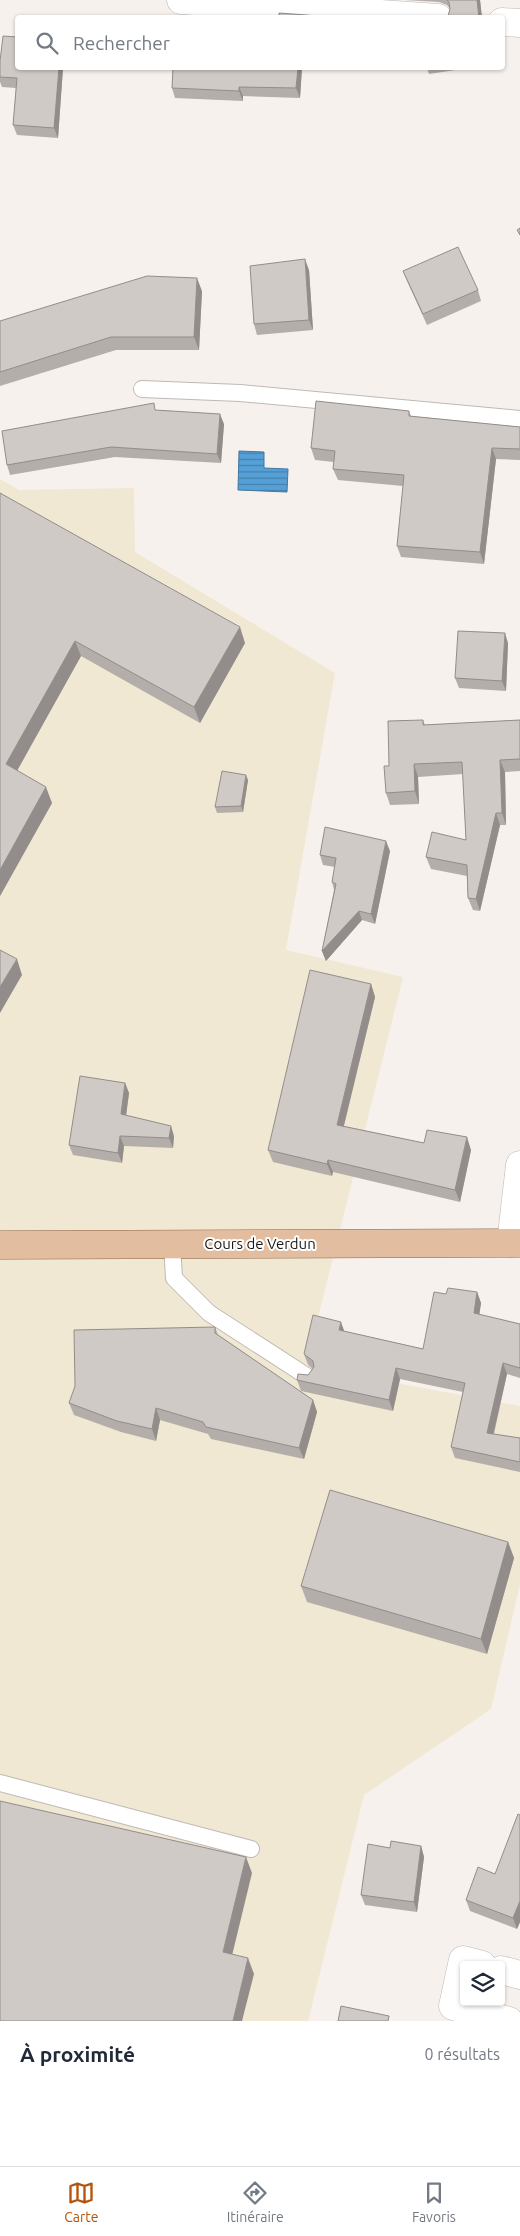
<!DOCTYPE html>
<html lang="fr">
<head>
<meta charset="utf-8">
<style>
  :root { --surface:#fff; --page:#f6f6f7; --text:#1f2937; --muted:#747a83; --line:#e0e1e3; --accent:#b45309 }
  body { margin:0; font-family:Ubuntu,sans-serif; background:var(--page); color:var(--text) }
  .controls { position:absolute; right:15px; bottom:15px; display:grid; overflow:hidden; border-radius:5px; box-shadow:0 1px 4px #0004 }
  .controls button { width:45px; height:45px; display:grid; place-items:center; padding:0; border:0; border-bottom:1px solid var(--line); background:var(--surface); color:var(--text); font:25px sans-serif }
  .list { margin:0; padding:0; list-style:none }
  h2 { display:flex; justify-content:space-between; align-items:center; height:65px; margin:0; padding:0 20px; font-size:21px }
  h2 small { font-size:16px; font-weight:400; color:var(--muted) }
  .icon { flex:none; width:28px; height:28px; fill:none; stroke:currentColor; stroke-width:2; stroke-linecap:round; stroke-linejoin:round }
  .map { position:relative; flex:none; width:520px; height:2021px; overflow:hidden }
  .search { position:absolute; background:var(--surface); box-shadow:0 1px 4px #0004; left:15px; right:15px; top:15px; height:55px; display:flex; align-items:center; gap:12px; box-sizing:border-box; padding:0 18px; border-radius:5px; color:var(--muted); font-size:19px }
  .sheet { height:145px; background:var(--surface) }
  nav { display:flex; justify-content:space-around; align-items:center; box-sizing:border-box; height:70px; border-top:1px solid var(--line); background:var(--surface); font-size:14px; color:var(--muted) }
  nav a { display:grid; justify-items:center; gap:2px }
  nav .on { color:var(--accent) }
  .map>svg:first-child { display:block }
  .industrial { fill:#f0e8d2 }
  .water { fill:url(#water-rules); stroke:#43779c }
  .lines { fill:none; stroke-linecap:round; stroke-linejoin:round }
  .lane-casing { stroke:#bfb9b5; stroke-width:18 }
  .street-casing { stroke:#bfb9b5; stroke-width:29 }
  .primary-casing { stroke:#8f6646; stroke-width:29 }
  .lane { stroke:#fff; stroke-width:16 }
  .street { stroke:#fff; stroke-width:28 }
  .primary { stroke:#e2bda0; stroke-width:28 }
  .wall { fill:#b3aeaa }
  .shaded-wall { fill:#928d8b }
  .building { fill:#d0cac6; stroke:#928d8b }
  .labels { text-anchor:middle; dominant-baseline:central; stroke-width:4; stroke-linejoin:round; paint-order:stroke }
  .street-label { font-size:15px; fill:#191715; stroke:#fff }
</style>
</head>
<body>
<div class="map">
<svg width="520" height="2021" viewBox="0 0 520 2021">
  <defs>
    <pattern id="water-rules" width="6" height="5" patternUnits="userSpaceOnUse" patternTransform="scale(1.25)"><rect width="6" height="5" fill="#55a0d6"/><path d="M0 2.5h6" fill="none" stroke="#4681ac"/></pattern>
  </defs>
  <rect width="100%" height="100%" fill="#f7f1ed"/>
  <path class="industrial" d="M0 479 19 490 134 488 135 552 335 673 286 950 403 977 306 1366 520 1406V1584L491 1709 364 1795 308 2021H0Z"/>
  <path class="water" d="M239 451 264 452V468L288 469 287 492 238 490Z"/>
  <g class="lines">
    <defs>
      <path id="lane" d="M142 389 240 393 520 419
        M172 1243 174 1278 209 1313 308 1377
        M0 1783 251 1849"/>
      <path id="street" d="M181 0 438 18
        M502 22 520 23
        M511 1243 520 1165
        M482 1965 463 1960 453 2006 509 2021
        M501 1970 520 1975"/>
      <path id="primary" d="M0 1245 520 1243"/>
    </defs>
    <use href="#lane" class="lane-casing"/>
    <use href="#street" class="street-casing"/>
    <use href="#primary" class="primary-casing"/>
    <use href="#lane" class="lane"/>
    <use href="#street" class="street"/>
    <use href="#primary" class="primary"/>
  </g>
  <path class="wall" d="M405 0H480L482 18H446L448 16 450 9 447 5 439 2Z
    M0 61 63 68 58 138 17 135 13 125 16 88 2 87 0 82Z
    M173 68H302L300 98 243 96V101L175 98 172 88Z
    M427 68H469L429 74Z
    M309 270 313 330 257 335 254 324Z
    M403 271 478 290 481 301 427 325 407 281Z
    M202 291 199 350H116L0 386V321Z
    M157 411 224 424 221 463 115 457 10 475 7 465Z
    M409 411 411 416 520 427V460L496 459 484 564 401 557 397 546 403 486 338 480 333 469 334 462 315 460 311 448Z
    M0 493 245 643 200 723 81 656 17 770 52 803 0 896Z
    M508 643 506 691 459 688 455 678Z
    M423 720 425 725 520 720V771L505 772 506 825H500L480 911 473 910 468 898 467 876 431 869 426 857 466 840 463 774 418 777 419 804 390 805 386 793 389 766Z
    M248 780 243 812 217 813 215 807Z
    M390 851 375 924 362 920 326 961 322 951 334 890 332 882 335 867 323 865 320 855Z
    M371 984 375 997 344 1126 424 1143 471 1150 460 1202 333 1172 332 1176 273 1162 268 1150Z
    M125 1083 129 1093 126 1115 174 1136 173 1148 124 1146 122 1163 73 1155 69 1145Z
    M477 1292 481 1303 479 1315 520 1324V1378L507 1374 494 1434 520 1438V1472L455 1458 451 1447 463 1392 400 1379 393 1411 301 1391 297 1380 308 1375 313 1369 308 1365 304 1354 344 1331 423 1349 446 1294Z
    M215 1327 218 1335 313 1400 317 1412 304 1459 211 1439 208 1434 160 1420 156 1441 121 1432 74 1415 69 1403Z
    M508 1542 514 1558 487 1654 307 1602 301 1586Z
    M520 1815V1922L517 1929 470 1911 466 1900 495 1874Z
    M421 1846 424 1857 417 1912 365 1905 361 1895 390 1848Z"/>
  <path class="shaded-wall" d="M477 0H480L482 18H479Z
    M59 68H63L58 138 54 128Z
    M298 68H302L300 98 296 88Z
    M239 87 243 96V101L239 91Z
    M305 259 309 270 313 330 309 320Z
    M197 278 202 291 199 350 194 337Z
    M220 414 224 424 221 463 217 454Z
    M492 448 496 459 484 564 480 552Z
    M240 627 245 643 200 723 194 707Z
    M505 633 508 643 506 691 502 681Z
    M75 641 81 656 12 780 6 764Z
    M500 760 505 772 506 825 502 813Z
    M414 764 418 777 419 804 415 791Z
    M246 775 248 780 243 812 241 806Z
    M46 787 52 803 0 896V870Z
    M496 813 500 825 480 911 476 899Z
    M386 841 390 851 375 924 371 914Z
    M359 911 362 920 326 961 322 951Z
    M17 959 22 975 0 1013V987Z
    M371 984 375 997 341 1137 337 1125Z
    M125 1083 129 1093 125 1124 121 1114Z
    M171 1126 174 1136 173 1148 169 1138Z
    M120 1136 124 1146 122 1163 118 1153Z
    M467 1137 471 1150 460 1202 455 1190Z
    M328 1160 333 1172 332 1176 327 1164Z
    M477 1292 481 1303 478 1324 474 1313Z
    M341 1322 345 1333 339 1330Z
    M503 1363 507 1374 491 1444 487 1433Z
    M396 1368 400 1379 393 1411 389 1400Z
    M313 1400 317 1412 304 1459 299 1448Z
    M156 1408 160 1420 156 1441 152 1429Z
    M508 1542 514 1558 487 1654 481 1639Z
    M421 1846 424 1857 417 1912 414 1902Z
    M246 1857 252 1873 229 1968 223 1952Z
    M520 1901V1922L517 1929 513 1918Z
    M248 1958 254 1974 242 2021H233Z"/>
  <path class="building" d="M447 0H477L479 18H446L448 16 450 9 449 2Z
    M279 13 346 18H279Z
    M3 36 18 37V68H59L54 128 13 125 17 78 0 77V61Z
    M173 68H298L296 88 239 87V91L172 88Z
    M520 228V235L517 230Z
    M458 247 478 290 423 314 403 271Z
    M305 259 309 320 254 324 250 266Z
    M147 276 197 278 194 337H111L0 372V321Z
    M316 401 409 411V416L520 427V449L492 448 480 552 397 546 404 475 333 469 335 451 311 448Z
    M154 403 155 410 220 414 217 454 111 447 7 465 2 431Z
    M0 493 240 627 194 707 75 641 6 764 46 787 0 870Z
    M458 631 505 633 502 681 455 678Z
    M423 720V725L520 720V759L500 760 502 813H496L476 899 468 898 467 865 426 857 432 832 466 840 462 762 414 764 415 791 386 793 384 766H389L388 721Z
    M222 771 246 775 241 806 215 807Z
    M325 827 386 841 371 914 359 911 322 951 336 884 332 882 336 858 320 855Z
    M0 950 17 959 0 987Z
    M310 970 371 984 337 1125 424 1143 427 1130 467 1137 455 1190 328 1160 327 1164 268 1150Z
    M80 1076 125 1083 121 1114 171 1126 169 1138 120 1136 118 1153 69 1145Z
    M448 1288 477 1292 474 1313 520 1324V1368L503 1363 487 1433 520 1438V1462L451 1447 465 1383 396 1368 389 1400 297 1380 298 1374 308 1375 314 1367 313 1361 304 1354 313 1315 341 1322 339 1330 423 1349 434 1292 446 1294Z
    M215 1327V1333L313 1400 299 1448 206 1427 203 1422 156 1408 152 1429 117 1421 69 1403 75 1386 74 1330Z
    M330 1490 508 1542 481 1639 301 1586Z
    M0 1801 246 1857 223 1952 248 1958 233 2021H0Z
    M518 1814 520 1815V1901L513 1918 466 1900 478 1867 495 1874Z
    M391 1841 421 1846 414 1902 361 1895 368 1844 390 1848Z
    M341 2006 389 2016 388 2021H338Z"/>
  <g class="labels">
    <g class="street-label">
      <text x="260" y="1243">Cours de Verdun</text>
    </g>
  </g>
</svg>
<div class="controls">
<button><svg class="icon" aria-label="layers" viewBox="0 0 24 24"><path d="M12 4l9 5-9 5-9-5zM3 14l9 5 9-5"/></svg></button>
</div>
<div class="search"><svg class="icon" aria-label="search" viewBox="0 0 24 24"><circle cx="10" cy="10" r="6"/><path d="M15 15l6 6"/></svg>Rechercher</div>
</div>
<section class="sheet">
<h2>À proximité<small>0 résultats</small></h2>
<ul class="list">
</ul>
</section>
<nav>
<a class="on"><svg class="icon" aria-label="map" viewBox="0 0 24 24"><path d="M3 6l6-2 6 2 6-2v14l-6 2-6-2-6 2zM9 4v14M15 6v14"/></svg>Carte</a>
<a><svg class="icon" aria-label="directions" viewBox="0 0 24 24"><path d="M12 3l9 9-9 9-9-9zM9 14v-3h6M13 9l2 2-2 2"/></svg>Itinéraire</a>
<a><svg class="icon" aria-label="saved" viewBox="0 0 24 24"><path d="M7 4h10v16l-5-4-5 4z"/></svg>Favoris</a>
</nav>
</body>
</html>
